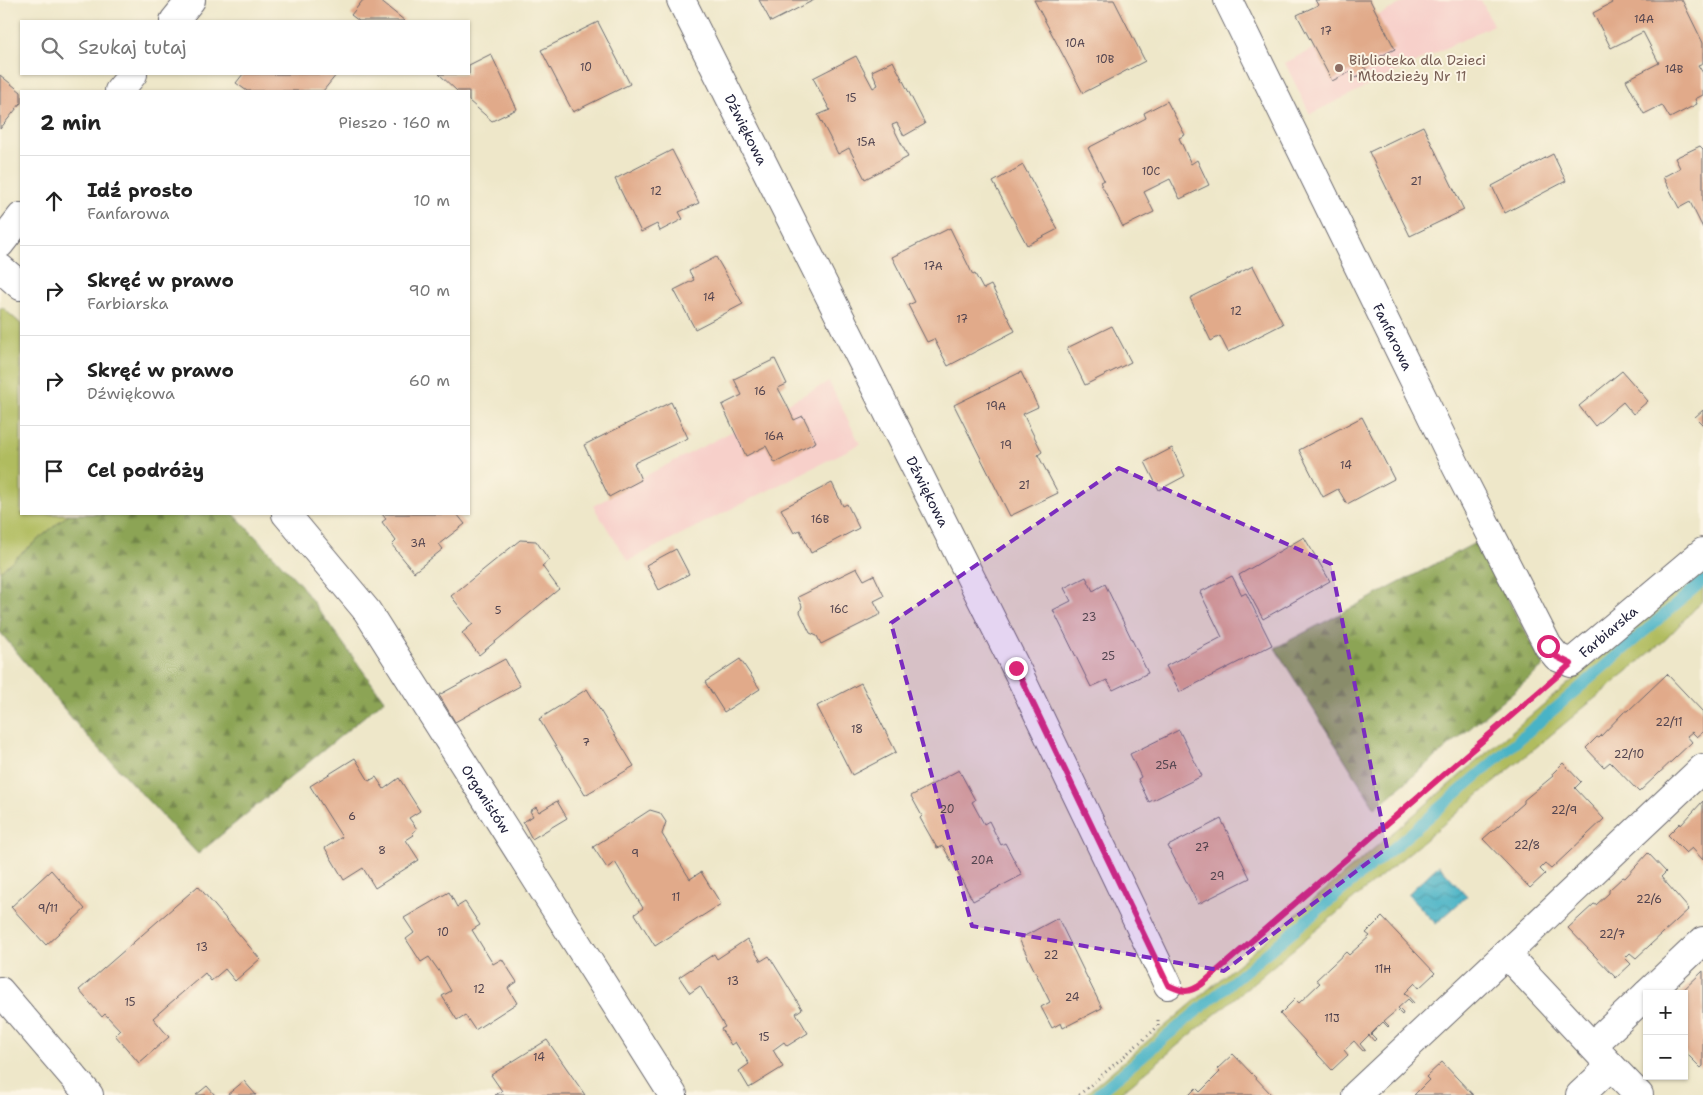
<!DOCTYPE html>
<html lang="pl">
<head>
<meta charset="utf-8">
<style>
  :root { --surface:#fff; --page:#f2f2f2; --text:#222; --muted:#767676; --line:#e0e0e0 }
  body { margin:0; font-family:"Shantell Sans",sans-serif; background:var(--page); color:var(--text) }
  .controls { position:absolute; right:15px; bottom:15px; display:grid; overflow:hidden; border-radius:0px; box-shadow:0 1px 4px #0004 }
  .controls button { width:45px; height:45px; display:grid; place-items:center; padding:0; border:0; border-bottom:1px solid var(--line); background:var(--surface); color:var(--text); font:25px sans-serif }
  .stop { position:absolute; width:15px; height:15px; margin:-11px; border:4px solid #db2777; border-radius:50%; background:#fff }
  .stop.end { background:#db2777; border-color:#fff; box-shadow:0 1px 5px #0008 }
  .list { margin:0; padding:0; list-style:none }
  h2 { display:flex; justify-content:space-between; align-items:center; height:65px; margin:0; padding:0 20px; font-size:21px }
  h2 small { font-size:16px; font-weight:400; color:var(--muted) }
  .list li { display:grid; grid-template-columns:32px 1fr auto; gap:15px; align-items:center; box-sizing:border-box; height:90px; padding:0 20px; border-top:1px solid var(--line) }
  .list b { display:block; font-size:19px; white-space:nowrap }
  .list p { margin:0; font-size:16px; white-space:nowrap; color:var(--muted) }
  .list em { font-size:16px; font-style:normal; color:var(--muted) }
  .icon { flex:none; width:28px; height:28px; fill:none; stroke:currentColor; stroke-width:2; stroke-linecap:round; stroke-linejoin:round }
  .map { position:relative; flex:none; width:1703px; height:1095px; overflow:hidden }
  .search { position:absolute; background:var(--surface); box-shadow:0 1px 4px #0004; left:20px; top:20px; width:450px; height:55px; display:flex; align-items:center; gap:12px; box-sizing:border-box; padding:0 18px; border-radius:0px; color:var(--muted); font-size:19px }
  .panel { position:absolute; background:var(--surface); box-shadow:0 1px 4px #0004; left:20px; top:90px; width:450px; height:425px; border-radius:0px }
  .map>svg:first-child { display:block }
  .built { fill:#f7d0ca }
  .green { fill:#b0bc5e; stroke:#696f4c }
  .forest { fill:url(#forest-firs); stroke:#576348 }
  .water { fill:url(#water-waves); stroke:#356a80 }
  .lines { fill:none; stroke-linecap:round; stroke-linejoin:round }
  .stream { stroke:#48b3c6; stroke-width:11 }
  .building { fill:#e1aa8a }
  .minor-casing { stroke:#69676d; stroke-width:30 }
  .path { stroke:#69676d; stroke-width:3; stroke-dasharray:1 4; stroke-linecap:butt }
  .minor { stroke:#fff; stroke-width:28 }
  .route { stroke:#db2777; stroke-width:6 }
  .marked { fill:#7b2cbf; fill-opacity:0.2; stroke:#7b2cbf; stroke-width:4; stroke-dasharray:10 6; stroke-linejoin:round }
  .education-dot { fill:#8d6e63; stroke:#fcf5e5; stroke-width:2 }
  .labels { text-anchor:middle; dominant-baseline:central; stroke-width:4; stroke-linejoin:round; paint-order:stroke }
  .number-label { font-size:11px; fill:#52444f }
  .education-label { font-size:14px; fill:#785e54; stroke:#fcf5e5; text-anchor:start }
  .street-label { font-size:14px; fill:#22223b; stroke:#fcf5e5 }
</style>
</head>
<body>
<div class="map">
<svg width="1703" height="1095" viewBox="0 0 1703 1095">
  <defs>
    <pattern id="forest-firs" width="22" height="20" patternUnits="userSpaceOnUse" patternTransform="scale(1.25)"><rect width="22" height="20" fill="#8ca455"/><path d="M5 1l3.5 6h-7zM16 11l3.5 6h-7z" fill="#728548"/></pattern>
    <pattern id="water-waves" width="16" height="10" patternUnits="userSpaceOnUse" patternTransform="scale(1.25)"><rect width="16" height="10" fill="#48b3c6"/><path d="M0 5q4-4 8 0t8 0" fill="none" stroke="#3c91a2"/></pattern>
  </defs>
  <rect width="100%" height="100%" fill="#fcf5e5"/>
  <filter id="ink" filterUnits="userSpaceOnUse"><feTurbulence type="fractalNoise" baseFrequency=".02" numOctaves="2"/><feDisplacementMap in="SourceGraphic" scale="10" xChannelSelector="R" yChannelSelector="G"/><feConvolveMatrix kernelMatrix="1 2 1 2 8 2 1 2 1" color-interpolation-filters="sRGB"/></filter>
  <filter id="wash" filterUnits="userSpaceOnUse"><feTurbulence type="fractalNoise" baseFrequency=".0096" numOctaves="4" result="noise"/><feDisplacementMap in="SourceGraphic" scale="20" xChannelSelector="R" yChannelSelector="G"/><feGaussianBlur stdDeviation="1.12" result="paint"/><feColorMatrix in="noise" values="0 0 0 0 0 0 0 0 0 0 0 0 0 0 0 0 0 1.4 0 .05"/><feComposite in="paint" operator="in"/></filter>
  <g filter="url(#wash)">
    <rect width="100%" height="100%" fill="#eee7c9"/>
    <path class="built" d="M1408 0H1481L1493 25 1310 114 1285 63Z
      M829 382 860 444 628 561 593 506 641 480V478Z"/>
    <path class="green" d="M0 308H3L21 324V514H69L0 571Z
      M1703 569V600L1665 640 1118 1095H1084Z"/>
    <path class="forest" d="M69 514H234L300 584 384 700 198 854 80 728 0 632V571Z
      M1477 542 1544 666 1375 808 1275 648Z"/>
    <path class="water" d="M1439 865 1467 896 1436 924 1408 894Z"/>
    <g class="lines">
      <path class="stream" d="M1096 1095 1398 844 1703 581"/>
    </g>
    <g id="blocks">
      <path class="building" d="M363 0H379L405 21H359L351 15Z
        M759 0H814L771 22Z
        M1034 0H1114L1145 61 1083 93Z
        M1315 0H1370L1395 49 1363 65 1367 71 1355 78 1352 71 1332 81 1297 15 1318 5Z
        M1610 0H1682L1703 43V63L1698 65 1703 73V95L1695 99 1697 104 1670 118 1662 105 1644 114 1626 80 1659 63 1643 32 1611 48 1593 13 1612 3Z
        M598 22 630 84 573 112 541 50Z
        M491 54 517 109 492 121 469 101V91H457L439 74H469V65Z
        M856 56 873 88 878 85 872 71 893 61 925 124 904 136 897 123 892 125 908 157 865 179 849 148 838 154 829 136 818 115 830 110 813 78Z
        M243 74H337L323 91H247L236 83Z
        M0 75 21 92V103L0 129Z
        M1167 101 1185 135 1179 138 1191 164 1197 160 1209 185 1180 199 1170 179 1144 192 1154 212 1123 227 1100 182 1104 180 1088 148 1146 118 1144 113Z
        M1423 126 1464 210 1410 236 1369 152Z
        M1700 146 1703 149V228L1690 202 1679 208 1663 177 1680 168 1675 158Z
        M672 150 699 203 679 212 683 219 660 231 657 224 641 232 615 179Z
        M1553 154 1566 181 1505 213 1492 186Z
        M1023 165 1058 229 1027 245 993 182Z
        M950 228 973 275 975 274 983 289 991 285 1015 331 948 366 934 339 927 342 908 305 915 302 892 257Z
        M716 257 743 304 695 329 674 290 694 280 689 271Z
        M1253 266 1283 324 1228 352 1220 336 1211 341 1190 298Z
        M1112 326 1131 362 1085 385 1067 348Z
        M775 359 787 384 778 388 786 403 794 420 803 416 816 442 775 463 766 446 746 456 722 405 742 395 734 379Z
        M1622 371 1648 401 1633 414 1623 402 1595 426 1579 406Z
        M1021 372 1038 407 1023 414 1042 452 1038 455 1058 493 1010 516 954 405Z
        M671 402 688 438 634 463 641 480 609 497 584 445Z
        M1703 410V425L1695 417Z
        M1362 417 1394 479 1347 504 1338 489 1323 497 1299 450Z
        M1172 448 1185 476 1159 490 1145 462Z
        M832 483 843 506 847 504 859 528 811 553 800 530 794 533 781 509Z
        M382 514H457L465 524 439 544 443 549 414 572 392 545 396 541 382 522 386 519Z
        M1304 537 1330 581 1263 619 1239 575Z
        M520 540 536 541 549 560 542 566 559 589 479 655 462 633 473 624 451 596Z
        M676 549 689 574 659 590 646 565Z
        M857 568 864 580 874 575 884 596 874 601 881 614 821 644 817 636 810 633 800 612 802 606 798 597Z
        M1232 576 1242 595 1246 593 1272 645 1180 692 1166 666 1222 637 1200 592Z
        M1086 577 1093 591 1105 584 1148 673 1113 690 1107 680 1091 687 1053 610 1071 601 1064 588Z
        M505 659 520 686 455 722 439 695Z
        M740 659 760 689 724 712 705 682Z
        M1667 674 1703 712V732L1697 737 1692 732 1687 736 1692 742 1639 792 1610 762 1604 767 1586 748 1597 737 1599 738 1625 711H1628Z
        M861 683 896 752 852 775 817 706Z
        M587 689 634 766 585 795 539 719Z
        M1179 730 1202 776 1149 802 1138 779 1141 777 1130 754Z
        M355 758 369 781 376 777 384 789 399 778 420 811 409 818 417 829 412 833 414 835 406 840 419 860 375 888 363 868 344 880 325 848 342 837 310 786Z
        M1563 763 1581 782 1575 788 1604 819 1551 869 1545 864 1540 869 1545 874 1530 888 1483 839 1524 803V800L1553 776 1552 774Z
        M959 770 975 800 972 802 984 824 989 821 1001 845 1005 843 1022 875 973 901 943 846 937 848 920 818 922 816 911 796Z
        M557 801 567 818 532 839 523 822 533 816 530 811 536 807 539 812Z
        M1703 801V860L1692 848 1686 853 1668 835 1680 823 1681 825Z
        M650 810 660 813 666 822 662 834 690 879 701 872 721 904 655 946 635 914 643 908 615 862 607 868 593 847Z
        M1221 819 1250 878 1198 904 1168 846Z
        M1648 853 1666 872 1661 877 1689 909 1636 958 1630 953 1625 958 1631 964 1616 978 1568 928 1594 904 1596 905 1609 893V890L1623 877 1625 878Z
        M51 870 85 909 46 945 11 907Z
        M198 886 260 959 235 981 225 969 211 981 205 973 153 1018 169 1037 139 1063 115 1035 120 1030 105 1014 102 1017 79 990Z
        M449 892 457 907 465 902 480 925 472 930 493 964 502 959 517 982 508 988 517 1003 475 1030 465 1015 457 1020 442 996 451 991 441 974 429 957 421 962 406 939 414 933 404 918Z
        M1382 917 1435 973 1419 988 1415 983 1405 993 1414 1003 1413 1004 1408 999 1398 1008 1403 1013 1402 1015 1397 1010 1384 1021 1389 1026 1388 1027 1383 1022 1371 1034 1376 1039 1374 1041 1369 1035 1360 1044 1365 1050 1363 1051 1354 1041 1344 1050 1348 1055 1332 1070 1280 1014 1295 999 1299 1003 1320 983 1316 980 1346 952 1349 955 1370 936 1366 933Z
        M1058 918 1102 1008 1063 1028 1061 1023 1052 1028 1041 1007 1050 1002 1019 939Z
        M747 939 761 961 769 956 802 1009 796 1013 808 1033 787 1046 784 1042 773 1050 783 1067 749 1088 739 1071 749 1064 735 1042 731 1045 721 1029 725 1027 700 986 690 993 679 977 714 954 717 959Z
        M1703 971V1066L1701 1068 1684 1051V994H1679Z
        M547 1040 585 1095H495L502 1091 491 1075Z
        M1233 1054 1272 1095H1189L1196 1088 1200 1092 1220 1072 1217 1069Z
        M1442 1062 1473 1095H1414L1429 1080 1426 1077Z
        M244 1081 256 1095H227Z
        M207 1086 215 1095H196Z"/>
    </g>
  </g>
  <g filter="url(#ink)">
    <use href="#blocks" fill-opacity="0" stroke="#69676d" stroke-width="1"/>
    <g class="lines">
      <defs>
        <g id="minor">
          <path id="s1" d="M681 0 1016 668 1168 985"/>
          <path id="s2" d="M1228 0 1456 466 1548 646 1557 657 1571 663 1703 552"/>
          <path d="M174 21 191 0"/>
          <path d="M119 91 133 74"/>
          <path d="M0 244 21 217"/>
          <path d="M0 268 21 286"/>
          <path id="s3" d="M286 514 367 611 673 1095"/>
          <path d="M1506 954 1703 768"/>
          <path d="M0 991 89 1095"/>
          <path d="M1647 994 1703 941"/>
          <path d="M1593 1045 1647 994"/>
          <path d="M1611 1066 1639 1095"/>
          <path d="M1356 1095 1506 954 1611 1066 1580 1095"/>
        </g>
      </defs>
      <use href="#minor" class="minor-casing"/>
      <path class="path" d="M1201 985 1544 687
        M1079 1095 1152 1032 1158 1026V1017"/>
      <use href="#minor" class="minor"/>
    </g>
  </g>
  <g class="lines" filter="url(#ink)">
    <path class="route" d="M1016 668 1168 985C1182 992 1188 994 1202 984L1571 664 1557 657 1548 646"/>
  </g>
  <path class="marked" d="M1119 468 1331 564 1387 848 1224 971 972 926 891 623Z"/>
  <circle class="education-dot" cx="1339" cy="68" r="5"/>
  <g class="labels">
    <g class="number-label">
      <text x="1644" y="19">14A</text>
      <text x="1326" y="31">17</text>
      <text x="1075" y="43">10A</text>
      <text x="1105" y="59">10B</text>
      <text x="586" y="67">10</text>
      <text x="1674" y="69">14B</text>
      <text x="851" y="98">15</text>
      <text x="866" y="142">15A</text>
      <text x="1151" y="171">10C</text>
      <text x="1416" y="181">21</text>
      <text x="656" y="191">12</text>
      <text x="933" y="266">17A</text>
      <text x="709" y="297">14</text>
      <text x="1236" y="311">12</text>
      <text x="962" y="319">17</text>
      <text x="760" y="391">16</text>
      <text x="996" y="406">19A</text>
      <text x="774" y="436">16A</text>
      <text x="1006" y="445">19</text>
      <text x="1346" y="465">14</text>
      <text x="1024" y="485">21</text>
      <text x="820" y="519">16B</text>
      <text x="418" y="543">3A</text>
      <text x="839" y="609">16C</text>
      <text x="498" y="610">5</text>
      <text x="1089" y="617">23</text>
      <text x="1108" y="656">25</text>
      <text x="1669" y="722">22/11</text>
      <text x="857" y="729">18</text>
      <text x="586" y="742">7</text>
      <text x="1629" y="754">22/10</text>
      <text x="1166" y="765">25A</text>
      <text x="947" y="809">20</text>
      <text x="1564" y="810">22/9</text>
      <text x="352" y="816">6</text>
      <text x="1527" y="845">22/8</text>
      <text x="1202" y="847">27</text>
      <text x="382" y="850">8</text>
      <text x="635" y="853">9</text>
      <text x="982" y="860">20A</text>
      <text x="1217" y="876">29</text>
      <text x="676" y="897">11</text>
      <text x="1649" y="899">22/6</text>
      <text x="48" y="908">9/11</text>
      <text x="443" y="932">10</text>
      <text x="1612" y="934">22/7</text>
      <text x="202" y="947">13</text>
      <text x="1051" y="955">22</text>
      <text x="1383" y="969">11H</text>
      <text x="733" y="981">13</text>
      <text x="479" y="989">12</text>
      <text x="1072" y="997">24</text>
      <text x="130" y="1002">15</text>
      <text x="1332" y="1018">11J</text>
      <text x="764" y="1037">15</text>
      <text x="539" y="1057">14</text>
    </g>
    <g class="education-label">
      <text x="1349" y="60">Biblioteka dla Dzieci<tspan x="1349" dy="16">i Młodzieży Nr 11</tspan></text>
    </g>
    <g class="street-label">
      <text stroke="none"><textPath href="#s1" startOffset="145">Dźwiękowa</textPath></text>
      <text stroke="none"><textPath href="#s2" startOffset="375">Fanfarowa</textPath></text>
      <text stroke="none"><textPath href="#s1" startOffset="550">Dźwiękowa</textPath></text>
      <text stroke="none"><textPath href="#s2" startOffset="799">Farbiarska</textPath></text>
      <text stroke="none"><textPath href="#s3" startOffset="349">Organistów</textPath></text>
    </g>
  </g>
</svg>
<div class="controls">
<button>+</button>
<button>−</button>
</div>
<div class="stop" style="left:1548px;top:646px"></div>
<div class="stop end" style="left:1016px;top:668px"></div>
<div class="search"><svg class="icon" aria-label="search" viewBox="0 0 24 24"><circle cx="10" cy="10" r="6"/><path d="M15 15l6 6"/></svg>Szukaj tutaj</div>
<section class="panel">
<h2>2 min<small>Pieszo · 160 m</small></h2>
<ul class="list">
<li><svg class="icon" aria-label="ahead" viewBox="0 0 24 24"><path d="M12 20V5M6 11l6-6 6 6"/></svg><div><b>Idź prosto</b><p>Fanfarowa</p></div><em>10 m</em></li>
<li><svg class="icon" aria-label="right" viewBox="0 0 24 24"><path d="M7 20v-9h11M14 6l5 5-5 5"/></svg><div><b>Skręć w prawo</b><p>Farbiarska</p></div><em>90 m</em></li>
<li><svg class="icon" aria-label="right" viewBox="0 0 24 24"><path d="M7 20v-9h11M14 6l5 5-5 5"/></svg><div><b>Skręć w prawo</b><p>Dźwiękowa</p></div><em>60 m</em></li>
<li><svg class="icon" aria-label="arrive" viewBox="0 0 24 24"><path d="M6 21V4h12l-3 4 3 4H6"/></svg><div><b>Cel podróży</b></div></li>
</ul>
</section>
</div>
</body>
</html>
